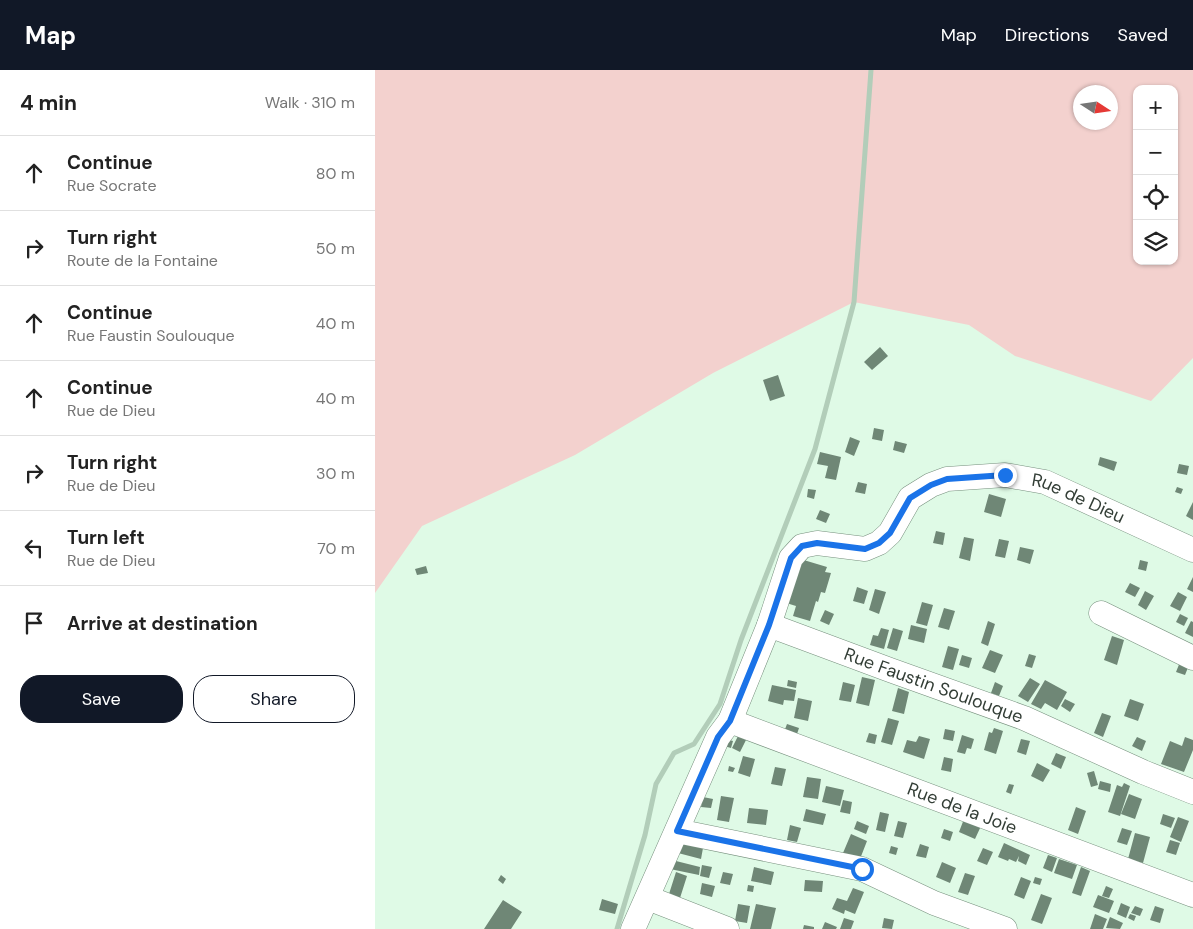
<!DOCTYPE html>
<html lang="en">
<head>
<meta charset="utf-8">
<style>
  :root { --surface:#fff; --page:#f6f6f6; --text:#222; --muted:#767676; --line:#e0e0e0; --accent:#111827 }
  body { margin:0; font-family:"DM Sans",sans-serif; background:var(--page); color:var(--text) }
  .controls { position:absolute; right:15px; top:15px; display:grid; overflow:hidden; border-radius:10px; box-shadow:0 1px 4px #0004 }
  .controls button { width:45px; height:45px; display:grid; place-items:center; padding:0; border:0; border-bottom:1px solid var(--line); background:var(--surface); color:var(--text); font:25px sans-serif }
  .compass { position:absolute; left:698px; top:15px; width:45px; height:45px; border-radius:50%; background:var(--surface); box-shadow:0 1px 4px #0004; rotate:102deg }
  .stop { position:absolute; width:15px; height:15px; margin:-11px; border:4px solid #1a73e8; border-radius:50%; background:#fff }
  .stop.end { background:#1a73e8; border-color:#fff; box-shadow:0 1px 5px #0008 }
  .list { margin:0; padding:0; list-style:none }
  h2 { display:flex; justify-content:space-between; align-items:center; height:65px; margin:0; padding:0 20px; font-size:21px }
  h2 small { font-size:16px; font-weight:400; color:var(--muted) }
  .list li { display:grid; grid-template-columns:32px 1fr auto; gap:15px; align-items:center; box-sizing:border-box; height:75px; padding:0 20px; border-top:1px solid var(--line) }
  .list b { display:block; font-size:19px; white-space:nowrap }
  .list p { margin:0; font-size:16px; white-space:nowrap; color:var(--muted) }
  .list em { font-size:16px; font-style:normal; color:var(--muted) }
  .actions { display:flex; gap:10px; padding:15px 20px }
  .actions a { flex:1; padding:11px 0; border:1px solid var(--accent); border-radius:20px; text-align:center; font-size:18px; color:var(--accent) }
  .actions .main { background:var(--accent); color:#fff }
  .icon { flex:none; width:28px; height:28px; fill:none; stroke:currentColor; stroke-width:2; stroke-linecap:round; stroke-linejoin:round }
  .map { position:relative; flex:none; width:818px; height:859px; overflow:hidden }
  header { display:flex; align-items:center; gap:30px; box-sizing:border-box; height:70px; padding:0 25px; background:var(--accent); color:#fff }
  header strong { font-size:24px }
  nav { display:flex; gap:28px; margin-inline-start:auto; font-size:18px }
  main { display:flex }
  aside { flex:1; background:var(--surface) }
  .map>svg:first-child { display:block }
  .green { fill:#f3d1ce; fill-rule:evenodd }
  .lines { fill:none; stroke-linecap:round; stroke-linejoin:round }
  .stream { stroke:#b2cdb9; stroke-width:5 }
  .building { fill:#6f8776 }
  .minor-casing { stroke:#77907e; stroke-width:25 }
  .minor { stroke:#fff; stroke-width:24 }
  .route { stroke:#1a73e8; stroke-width:6 }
  .labels { text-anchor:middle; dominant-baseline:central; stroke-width:5; stroke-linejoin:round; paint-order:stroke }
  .street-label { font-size:18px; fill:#333e36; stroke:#dffae6 }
</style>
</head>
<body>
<header>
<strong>Map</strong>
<nav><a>Map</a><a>Directions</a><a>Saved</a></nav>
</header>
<main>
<aside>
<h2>4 min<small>Walk · 310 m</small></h2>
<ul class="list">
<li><svg class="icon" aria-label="ahead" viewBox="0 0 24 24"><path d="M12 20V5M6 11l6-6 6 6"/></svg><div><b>Continue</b><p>Rue Socrate</p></div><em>80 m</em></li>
<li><svg class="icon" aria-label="right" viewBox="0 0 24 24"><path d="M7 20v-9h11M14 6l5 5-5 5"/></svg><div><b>Turn right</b><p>Route de la Fontaine</p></div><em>50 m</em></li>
<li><svg class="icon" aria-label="ahead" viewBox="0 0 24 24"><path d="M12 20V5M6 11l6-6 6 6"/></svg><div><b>Continue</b><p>Rue Faustin Soulouque</p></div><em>40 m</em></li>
<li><svg class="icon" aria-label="ahead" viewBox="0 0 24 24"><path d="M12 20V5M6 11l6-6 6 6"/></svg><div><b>Continue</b><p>Rue de Dieu</p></div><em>40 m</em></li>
<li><svg class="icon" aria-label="right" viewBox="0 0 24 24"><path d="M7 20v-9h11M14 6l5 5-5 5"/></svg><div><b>Turn right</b><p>Rue de Dieu</p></div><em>30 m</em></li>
<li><svg class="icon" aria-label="left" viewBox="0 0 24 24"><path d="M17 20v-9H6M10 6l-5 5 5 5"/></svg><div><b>Turn left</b><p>Rue de Dieu</p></div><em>70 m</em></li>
<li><svg class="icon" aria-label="arrive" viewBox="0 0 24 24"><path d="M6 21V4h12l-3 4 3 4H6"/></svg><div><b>Arrive at destination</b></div></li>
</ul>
<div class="actions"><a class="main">Save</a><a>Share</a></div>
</aside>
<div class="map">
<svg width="818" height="859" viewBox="0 0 818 859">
  <rect width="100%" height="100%" fill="#dffae6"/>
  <path class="green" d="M0 0H818V288L776 331 640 286 594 255 479 232 338 303 200 385 47 456 0 523ZM762 19H799V191H762ZM706 22H736V52H706Z"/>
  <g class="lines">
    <path class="stream" d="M242 859 270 765 281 714 299 683 319 674 345 634 366 570 440 379 479 232 496 0"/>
  </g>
  <path class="building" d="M505 277 513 286 497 300 489 292Z
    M403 305 410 326 395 331 388 310Z
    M499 358 509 360 507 371 497 369Z
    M475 367 485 371 479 386 470 382Z
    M520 371 532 374 529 383 518 380Z
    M445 382 466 387 461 410 450 408 453 396 442 394Z
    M725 387 742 392 739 401 723 395Z
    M804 394 814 396 812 405 802 403Z
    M483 412 492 414 490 424 480 422Z
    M802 417 808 419 806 424 800 422Z
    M433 419 441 420 439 429 432 427Z
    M614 424 631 429 626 447 609 442Z
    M818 432V450L811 446Z
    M445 440 455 444 451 453 441 449Z
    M561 461 570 463 568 475 558 473Z
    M589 467 599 469 595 491 584 488Z
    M624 469 634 471 630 488 620 486Z
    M645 477 659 480 655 494 642 490Z
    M422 488 452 497 450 502 456 503 450 523 446 522 443 532 441 531 435 551 418 546 421 536 408 532Z
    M765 490 773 492 771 501 763 499Z
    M51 496 53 503 42 505 40 499Z
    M818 507V522L812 519Z
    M755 513 765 518 760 527 750 522Z
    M482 517 493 521 489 534 478 531Z
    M500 519 511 522 504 544 494 540Z
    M770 521 779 526 771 540 763 535Z
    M803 522 812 527 805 541 795 536Z
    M547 532 558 535 552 556 541 553Z
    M569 538 580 541 574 560 563 557Z
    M450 540 459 544 454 555 445 551Z
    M805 544 813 548 809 556 801 552Z
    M613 551 620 554 613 576 606 573Z
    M816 551 818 552V567L810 563Z
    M536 555 552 559 549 573 533 569Z
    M506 558 514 560 509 579 495 575 498 565 503 566Z
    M518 558 528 561 522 581 512 578Z
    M737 566 749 570 742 595 729 590Z
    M573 576 584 579 578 600 567 597Z
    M615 580 628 585 620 603 607 598Z
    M654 584 661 586 657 598 650 596Z
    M587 585 597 588 594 598 584 595Z
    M805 592 814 595 810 605 801 602Z
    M487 607 500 610 494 636 481 633Z
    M655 608 665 614 653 632 643 626Z
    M413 610 422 612 421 618 412 616Z
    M670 610 692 622 682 640 670 633 666 639 656 634Z
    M468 612 480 615 476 632 464 630Z
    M620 612 628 616 624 626 616 623Z
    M397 615 421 620 419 631 409 630 408 635 393 631Z
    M523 618 534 622 529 644 517 641Z
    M423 628 437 631 433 651 419 648Z
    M690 629 700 634 695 642 686 636Z
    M755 629 769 634 763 651 749 646Z
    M727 643 736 646 728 667 719 663Z
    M513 648 524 651 517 675 506 672Z
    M412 654 424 658 421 667 409 662Z
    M619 658 628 661 621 684 609 680 614 662 617 663Z
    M570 659 580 661 578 671 568 669Z
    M494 663 502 665 500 674 491 672Z
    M587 665 599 669 596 679 592 678 590 684 582 682Z
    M363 666 371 670 365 682 357 678Z
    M544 666 555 669 549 689 528 682 532 670 541 672Z
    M762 667 771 671 767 681 757 676Z
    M810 667 818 670V680L809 702 786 694 795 671 807 676Z
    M351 669 358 671 356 678 349 676Z
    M646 669 655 671 651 685 642 682Z
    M681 683 691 687 686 699 676 694Z
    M368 686 380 689 375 707 363 703Z
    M569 687 578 689 576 702 566 700Z
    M662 693 675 700 668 712 656 706Z
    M354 696 360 698 358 702 353 701Z
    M400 697 411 699 407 716 396 714Z
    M719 701 723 715 716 717 712 703Z
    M432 707 446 709 443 729 428 727Z
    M725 711 736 714 735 722 723 719Z
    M749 713 755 716 745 746 733 742 742 715 747 717Z
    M634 714 639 715 636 724 631 722Z
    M451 716 469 720 465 736 447 732Z
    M754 724 767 729 760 749 746 744Z
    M346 726 359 728 354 752 342 750Z
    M328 727 338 729 336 738 326 737Z
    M468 730 477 732 475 744 465 742Z
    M701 737 711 741 703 764 693 760Z
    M374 738 393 740 391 755 372 753Z
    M431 739 451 744 448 755 428 751Z
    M505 742 514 744 510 762 501 760Z
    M788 744 800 748 796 758 785 754Z
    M803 747 814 751 806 772 795 767Z
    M589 749 606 756 600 769 584 762Z
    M482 751 494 756 491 764 479 759Z
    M523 751 532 753 528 768 519 766Z
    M415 755 426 758 422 772 412 770Z
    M747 758 757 761 752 775 742 772Z
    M569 759 578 762 575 771 566 768Z
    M760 763 775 767 768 793 753 789Z
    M476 764 492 771 485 789 468 783Z
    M307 768 328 778 326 789 303 783Z
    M795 770 805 773 801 785 791 782Z
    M629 773 655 785 651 795 643 791 644 786 641 792 634 789 633 791 623 787Z
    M545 774 554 777 551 788 541 786Z
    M516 776 523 778 521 785 514 783Z
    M608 778 618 782 612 795 602 791Z
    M673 785 682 788 677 802 668 798Z
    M684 789 702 795 697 809 679 803Z
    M297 790 325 797 324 805 295 799Z
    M567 792 581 798 575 813 561 807Z
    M327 795 337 797 334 808 325 806Z
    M379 797 399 802 396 815 376 811Z
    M706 797 715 801 706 826 697 823Z
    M301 802 312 806 305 828 294 824Z
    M348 802 358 804 355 815 345 813Z
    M590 803 600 806 593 825 583 822Z
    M126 805 131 809 128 814 123 810Z
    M646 807 656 811 649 829 639 825Z
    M660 807 667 809 665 815 658 813Z
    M430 810 448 811 447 822 429 821Z
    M327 813 340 816 337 827 325 824Z
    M373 815 379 816 378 822 372 821Z
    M731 816 738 819 734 828 727 826Z
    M478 818 489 822 480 844 470 840 469 844 457 839 462 828 472 831Z
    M666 824 677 828 667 854 656 850Z
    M723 825 739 831 734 843 718 837Z
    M227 829 243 834 240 844 224 840Z
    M128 830 147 842 136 859H109Z
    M746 833 755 837 751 848 742 844Z
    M363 834 375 836 372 853 360 851Z
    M381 834 401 838 396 859H375Z
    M760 836 768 839 765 846 756 843Z
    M780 836 789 839 785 853 775 850Z
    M720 844 732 849 728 859H715Z
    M755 844 761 846 759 851 753 848Z
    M735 847 748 853 745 859 731 858Z
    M469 848 479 851 476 859H465Z
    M509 848 519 850 517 859 507 858Z
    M450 852 462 857 461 859H447Z
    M429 855 439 857V859H428Z"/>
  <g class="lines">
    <defs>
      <g id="minor">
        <path d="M726 543 818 588"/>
        <path id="s1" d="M394 555 416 488 427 476 442 473 490 479 504 473 515 463 535 428 556 415 572 409 630 405 670 412 818 480"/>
        <path id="s2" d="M355 651 818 825"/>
        <path d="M302 761 487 799 559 833 630 859"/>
        <path d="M273 828 352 859"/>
        <path id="s3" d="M258 859 343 667 355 651 394 555 515 600 649 648 768 702 818 722"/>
      </g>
    </defs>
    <use href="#minor" class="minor-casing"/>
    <use href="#minor" class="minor"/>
  </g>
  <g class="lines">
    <path class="route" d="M487 799 302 761 343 667 355 651 394 555 416 488 427 476 442 473 490 479 504 473 515 463 535 428 556 415 572 409 630 405"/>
  </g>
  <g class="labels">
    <g class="street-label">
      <text stroke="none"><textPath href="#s1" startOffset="398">Rue de Dieu</textPath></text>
      <text stroke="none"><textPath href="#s3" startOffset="509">Rue Faustin Soulouque</textPath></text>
      <text stroke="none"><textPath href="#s2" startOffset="248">Rue de la Joie</textPath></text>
    </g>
  </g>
</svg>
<div class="controls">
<button>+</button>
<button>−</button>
<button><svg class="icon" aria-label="locate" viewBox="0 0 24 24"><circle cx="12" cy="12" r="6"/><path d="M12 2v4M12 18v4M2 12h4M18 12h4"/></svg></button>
<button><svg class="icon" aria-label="layers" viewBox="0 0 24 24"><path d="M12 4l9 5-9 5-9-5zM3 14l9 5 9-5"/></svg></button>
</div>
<svg class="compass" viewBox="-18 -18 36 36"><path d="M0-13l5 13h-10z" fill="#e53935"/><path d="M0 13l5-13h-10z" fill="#767676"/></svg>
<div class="stop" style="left:487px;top:799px"></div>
<div class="stop end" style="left:630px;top:405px"></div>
</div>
</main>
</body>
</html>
